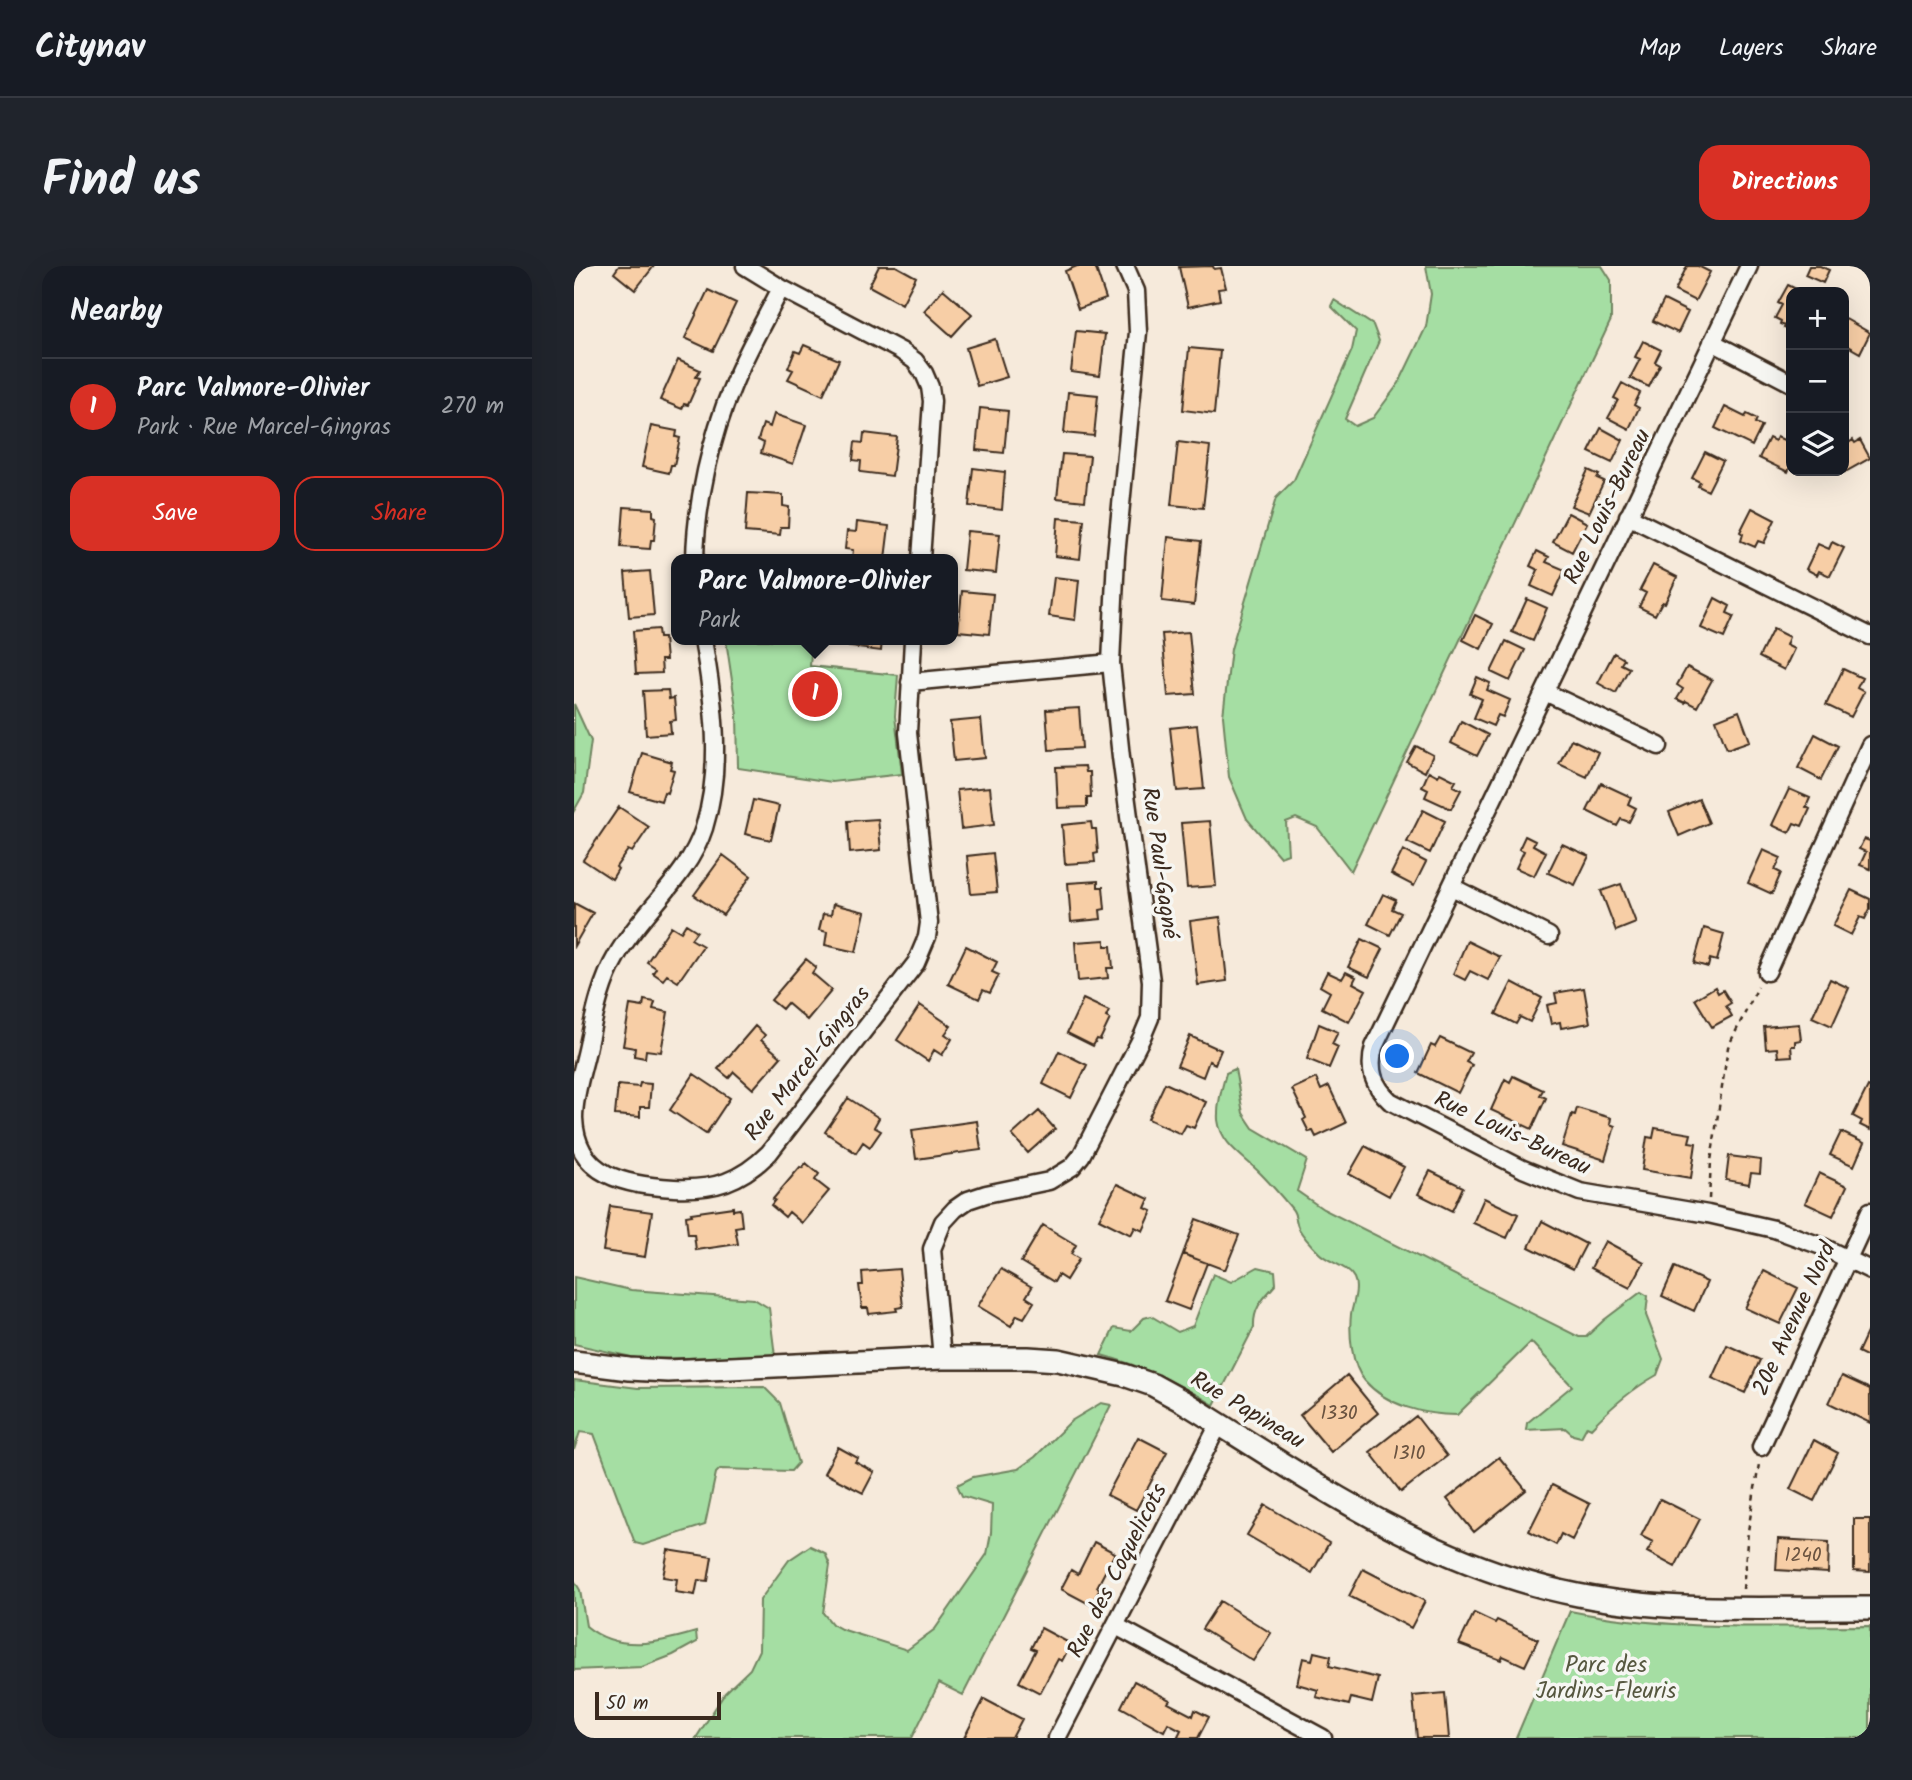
<!DOCTYPE html>
<html lang="en">
<head>
<meta charset="utf-8">
<style>
  :root { --surface:#171b24; --page:#20242c; --text:#f1f3f6; --muted:#9ea1a6; --line:#363941; --accent:#d93025 }
  body { margin:0; font-family:Kalam,sans-serif; background:var(--page); color:var(--text) }
  .controls { position:absolute; right:21px; top:21px; display:grid; overflow:hidden; border-radius:14px; box-shadow:0 7px 28px #0002 }
  .controls button { width:63px; height:63px; display:grid; place-items:center; padding:0; border:0; border-bottom:2px solid var(--line); background:var(--surface); color:var(--text); font:35px sans-serif }
  .scale { position:absolute; left:21px; bottom:18px; width:126px; box-sizing:border-box; padding-left:7px; border:4px solid #3b2a1e; border-top:0; font-size:19px; line-height:24px; white-space:nowrap; color:#3b2a1e; -webkit-text-stroke:5px #f6f6f2; paint-order:stroke }
  .you { position:absolute; left:824px; top:791px; width:24px; height:24px; margin:-18px; border:5px solid #fff; border-radius:50%; background:#1a73e8; box-shadow:0 0 0 10px #1a73e833 }
  .badge { display:grid; place-items:center; width:46px; height:46px; border-radius:50%; background:var(--accent); color:#fff; font-size:23px; font-weight:700 }
  .pin { position:absolute; translate:-50% -50%; border:4px solid #fff; box-shadow:0 2px 7px #0006 }
  .popup { position:absolute; left:97px; top:288px; width:287px; height:91px; box-sizing:border-box; display:grid; place-content:center; border-radius:14px; background:var(--surface); filter:drop-shadow(0 2px 5px #0005); font-size:23px; white-space:nowrap; color:var(--muted) }
  .popup b { font-size:26px; color:var(--text) }
  .popup::after { content:''; position:absolute; left:50%; top:100%; margin-left:-14px; border:14px solid transparent; border-top-color:var(--surface) }
  .list { margin:0; padding:0; list-style:none }
  h2 { display:flex; justify-content:space-between; align-items:center; height:91px; margin:0; padding:0 28px; font-size:30px }
  h2 small { font-size:23px; font-weight:400; color:var(--muted) }
  .list li { display:grid; grid-template-columns:46px 1fr auto; gap:21px; align-items:center; box-sizing:border-box; height:98px; padding:0 28px; border-top:2px solid var(--line) }
  .list b { display:block; font-size:26px; white-space:nowrap }
  .list p { margin:0; font-size:23px; white-space:nowrap; color:var(--muted) }
  .list em { font-size:23px; font-style:normal; color:var(--muted) }
  .actions { display:flex; gap:14px; padding:21px 28px }
  .actions a { flex:1; padding:16px 0; border:2px solid var(--accent); border-radius:21px; text-align:center; font-size:24px; color:var(--accent) }
  .actions .main { background:var(--accent); color:#fff }
  .icon { flex:none; width:38px; height:38px; fill:none; stroke:currentColor; stroke-width:2; stroke-linecap:round; stroke-linejoin:round }
  .map { position:relative; flex:none; width:1296px; height:1472px; overflow:hidden; border-radius:21px }
  header { display:flex; align-items:center; gap:42px; box-sizing:border-box; height:98px; padding:0 35px; background:var(--surface); border-bottom:2px solid var(--line) }
  header strong { font-size:33px }
  nav { display:flex; gap:38px; margin-inline-start:auto; font-size:24px }
  .intro { display:flex; align-items:center; justify-content:space-between; box-sizing:border-box; height:168px; padding:0 42px }
  h1 { margin:0; font-size:49px }
  .button { padding:18px 32px; border-radius:21px; background:var(--accent); color:#fff; font-size:24px; font-weight:700 }
  main { display:flex; gap:42px; padding:0 42px }
  aside { flex:1; background:var(--surface); border-radius:21px; box-shadow:0 7px 28px #0002 }
  .map>svg:first-child { display:block }
  .green { fill:#a5dea3; stroke:#708460; stroke-width:2 }
  .building { fill:#f7cea6; stroke:#3b2a1e; stroke-width:2 }
  .lines { fill:none; stroke-linecap:round; stroke-linejoin:round }
  .street-casing { stroke:#3b2a1e; stroke-width:21 }
  .secondary-casing { stroke:#3b2a1e; stroke-width:26 }
  .path { stroke:#3b2a1e; stroke-width:2.5; stroke-dasharray:5 5; stroke-linecap:butt }
  .street { stroke:#f6f6f2; stroke-width:16 }
  .secondary { stroke:#f6f6f2; stroke-width:21 }
  .labels { text-anchor:middle; dominant-baseline:central; stroke-width:7; stroke-linejoin:round; paint-order:stroke }
  .number-label { font-size:19px; fill:#6a5340 }
  .street-label { font-size:23px; fill:#3b2a1e; stroke:#f6f6f2 }
  .park-label { font-size:23px; fill:#56573f; stroke:#f6f6f2 }
</style>
</head>
<body>
<header>
<strong>Citynav</strong>
<nav><a>Map</a><a>Layers</a><a>Share</a></nav>
</header>
<div class="intro"><h1>Find us</h1><a class="button">Directions</a></div>
<main>
<aside>
<h2>Nearby<small></small></h2>
<ul class="list">
<li><span class="badge">1</span><div><b>Parc Valmore-Olivier</b><p>Park · Rue Marcel-Gingras</p></div><em>270 m</em></li>
</ul>
<div class="actions"><a class="main">Save</a><a>Share</a></div>
</aside>
<div class="map">
<svg width="1296" height="1472" viewBox="0 0 1296 1472">
  <rect width="100%" height="100%" fill="#f6eadb"/>
  <filter id="ink" filterUnits="userSpaceOnUse"><feTurbulence type="fractalNoise" baseFrequency=".0143" numOctaves="2"/><feDisplacementMap in="SourceGraphic" scale="14" xChannelSelector="R" yChannelSelector="G"/><feConvolveMatrix kernelMatrix="1 2 1 2 8 2 1 2 1" color-interpolation-filters="sRGB"/></filter>
  <g filter="url(#ink)">
    <path class="green" d="M852 0H1028L1037 14V54L777 605 743 561 722 552 712 556 714 588 706 591 673 553 655 511 649 450 657 383 702 232 720 214 778 84 782 65 757 40 760 34 799 59 805 75 771 153 781 160 799 152 825 117 852 61 857 28Z
      M152 374H238L236 400 324 409 321 450 328 508 258 516 164 502 163 448Z
      M0 438 17 475 10 527 0 545Z
      M661 803 669 847 679 862 733 894 723 925 749 943 1005 1071H1012L1030 1054 1067 1026 1074 1030 1072 1049 1089 1093 1083 1109C1058 1123 1037 1141 1017 1162L1013 1160 1007 1171 999 1169 991 1162 952 1164 953 1157 998 1120 957 1076 883 1149C851 1149 813 1140 791 1115 777 1099 775 1068 777 1048 779 1038 785 1022 780 1012 773 999 755 997 745 987 738 980 730 972 725 963 721 956 723 949 718 943 708 931 697 918 686 907 671 891 647 879 644 854 643 838 648 822 652 807Z
      M684 1001 701 1005 702 1018C690 1032 679 1041 680 1061L640 1139C604 1117 569 1100 527 1089L540 1062 557 1065 570 1052 577 1050 604 1066 619 1060 639 1008 657 1016Z
      M0 1011 57 1024 180 1033 195 1042 201 1090 66 1093 0 1078Z
      M0 1114 64 1122 190 1121 206 1137 224 1197 217 1205 146 1203 142 1207 131 1259 69 1279 61 1277 20 1168 6 1166 0 1184Z
      M527 1137 537 1139 389 1429 365 1417 338 1472H122L151 1427 176 1403 185 1384 186 1334 215 1294 236 1280 251 1287 256 1299 249 1347 258 1358 267 1363 333 1384 361 1363 413 1288 417 1267 418 1239 388 1230 383 1219 399 1211 444 1203 461 1191 497 1155Z
      M0 1314 6 1324 12 1360C44 1387 85 1377 122 1366L123 1376 99 1389 68 1401 0 1404Z
      M996 1345C1095 1365 1196 1360 1296 1360V1472H942Z"/>
    <path class="building" d="M45 0H80L61 24 40 7Z
      M305 0H322L342 11 328 38 295 20Z
      M503 0H521L532 33 504 43 491 5Z
      M639 0 640 3 647 2 652 22 644 23 646 34 614 41 605 1Z
      M1113 0H1124L1136 6 1121 35 1101 25Z
      M1235 0H1246L1255 4 1249 17 1231 9Z
      M1214 19 1228 26H1217V65L1210 62 1211 60 1206 58 1207 55 1201 52 1208 39 1204 37Z
      M369 23 398 48 378 70 350 45Z
      M134 24 162 37 139 85 111 72Z
      M1090 34 1114 46 1104 67 1079 55Z
      M1270 52 1296 67 1286 87 1270 78Z
      M502 65 531 68 526 110 497 106Z
      M421 73 433 111 403 120 392 82Z
      M1069 75 1087 84 1081 96 1086 99 1075 121 1056 112 1066 93 1061 91Z
      M230 79 265 94 249 129 214 113 219 104 214 102 221 85 226 87Z
      M615 82 646 85 640 148 609 144Z
      M104 94 126 104 122 111 126 112 114 139 110 138 108 143 86 134Z
      M1048 117 1066 127 1060 139 1065 142 1055 163 1034 152 1044 134 1040 132Z
      M494 126 524 129 520 170 490 167Z
      M1151 141 1171 151 1173 148 1183 153 1181 157 1188 160 1178 180 1141 162Z
      M406 142 434 145 430 187 402 184Z
      M200 148 232 159 219 198 187 187 190 177 184 174 189 158 196 161Z
      M77 160 103 165 102 171 106 172 100 199H97L95 207 68 201Z
      M1027 162 1049 174 1038 197 1015 186Z
      M290 167 323 171 318 210 286 206 287 195 279 194 281 176 289 177Z
      M1203 171 1217 177 1214 182 1217 183V199L1214 206 1185 192 1195 172 1201 175Z
      M1279 174 1281 177 1286 174 1296 192 1271 206 1270 180Z
      M604 176 636 180 629 242 597 239Z
      M1131 186 1149 195 1134 225 1124 220 1126 216 1118 212Z
      M488 188 516 190 511 235 483 232Z
      M399 202 431 206 428 244 395 240Z
      M1014 204 1025 209 1023 212 1030 215 1015 247 997 240Z
      M174 227 209 229V240L215 241 214 261H207L206 269 171 266Z
      M50 241 79 243V250L82 251 80 274H77L76 283 47 281Z
      M1178 242 1201 254 1190 277 1184 275 1181 281 1167 275 1169 268 1166 266Z
      M994 247 1013 257 998 286 979 276Z
      M484 252 510 254 506 293 481 290Z
      M283 256 315 260 311 293H278L279 284 271 283 273 265 282 266Z
      M393 265 426 268 422 307 389 304Z
      M594 271 627 275 620 339 588 335Z
      M1258 276 1270 282 1256 310 1245 305 1243 309 1232 303 1244 278 1255 283Z
      M963 285 975 291 972 296 991 304 979 330 957 320 964 304 956 300Z
      M1079 299 1103 311 1091 337 1088 336 1081 349 1065 341 1072 327 1066 324Z
      M76 305 80 349 55 351 51 307Z
      M480 311 505 314 501 354 475 350Z
      M388 325 419 328 415 368 384 365Z
      M1141 332 1156 340 1153 347 1160 350 1150 372 1127 362Z
      M953 333 973 342 959 375 938 366Z
      M901 349 919 358 907 383 889 374Z
      M84 363 85 372H90L92 394H87L88 407 62 408 59 365Z
      M1199 363 1215 371 1212 379 1220 383 1210 404 1185 391Z
      M615 366 621 428 594 430 588 368Z
      M276 374H308L307 385 275 381Z
      M932 375 951 384 936 415 917 406Z
      M1040 387 1050 393 1047 398 1055 402 1042 427 1024 417Z
      M1113 401 1138 414 1123 441 1112 435 1111 437 1103 433 1109 423 1103 419Z
      M1269 403 1288 412 1283 422 1290 426 1277 451 1252 439Z
      M903 411 916 417 913 424 936 434 929 451 924 449 919 460 900 452 908 433 896 428Z
      M94 424 95 433 100 432 102 454 96 455 97 467 72 469 69 425Z
      M505 442 508 482 475 484 472 444Z
      M1165 445 1176 475 1153 483 1142 454Z
      M407 453 411 492 380 495 376 456Z
      M887 455 914 469 903 490 877 477Z
      M623 459 630 523 603 525 596 462Z
      M1241 468 1264 480 1247 514 1224 502Z
      M997 473 1024 486 1013 511 985 498Z
      M842 480 859 489 851 506 833 496Z
      M68 487 98 496 96 503 100 504 93 527 90 526 87 535 56 526Z
      M511 500 512 506H516L517 532H513V541L484 542 482 501Z
      M855 505 864 510 866 507 882 515 879 520 887 524 877 543 851 531 854 524 848 521Z
      M1027 517 1057 531 1054 538 1062 542 1055 556 1047 553 1043 560 1013 545Z
      M416 521 420 559 387 563 383 524Z
      M1215 523 1236 532 1232 541 1236 543 1228 560 1220 557 1215 567 1198 559Z
      M1125 533 1135 557 1105 570 1095 546Z
      M179 534 205 540 197 574 171 568Z
      M45 541 75 561 58 586 54 584 42 601 44 603 38 613 9 594Z
      M849 544 871 555 856 587 833 576Z
      M304 553 307 584 276 587 274 555Z
      M636 555 642 620 613 622 607 557Z
      M517 556 518 563H522L524 587 520 588 521 596 491 598 488 559Z
      M951 570 961 575 959 579 972 586 960 610 942 602 950 585 945 583Z
      M1290 573 1296 575V603L1286 599 1292 586 1285 583Z
      M988 578 1015 590 1001 619 974 607Z
      M829 584 852 596 840 620 817 608Z
      M1189 584 1207 592 1201 604 1207 607 1198 628 1174 617Z
      M419 587 423 626 397 628 393 590Z
      M149 589 177 610 149 649 120 629Z
      M524 615V621H529L531 643 526 644 527 653 497 656 494 617Z
      M1047 618 1062 657 1042 665 1027 625Z
      M1277 624 1296 633V643L1291 653 1286 651 1277 669 1259 660Z
      M809 628 822 634 818 643 827 647 816 669 794 658Z
      M0 637 19 647 0 680Z
      M259 638 291 646 282 686 251 679 253 666 245 664 249 648 257 649Z
      M646 651 653 715 624 719 616 655Z
      M112 658 123 665 117 673 129 680 104 716 93 709 89 714 79 707 82 702 73 696 97 660 107 666Z
      M1130 662 1150 668 1143 695 1136 693 1134 701 1120 697Z
      M788 673 809 683 795 711 774 701Z
      M531 674V680H537L539 702H533L534 712 504 715 501 676Z
      M893 675 926 691 914 714 896 705 891 714 879 708Z
      M392 680 423 696 418 706 425 709 416 727 409 724 405 733 374 718Z
      M232 693 242 701 238 707 258 724 233 754 213 737 208 743 197 734Z
      M753 706 768 713 772 706 782 711 779 717 792 724 775 756 748 742 756 726 746 720Z
      M1256 713 1275 722 1258 760 1238 751Z
      M938 716 968 732 956 756 946 751 942 758 922 748Z
      M1141 721 1144 727 1149 724 1157 737 1152 740 1158 750 1138 761 1121 733Z
      M1010 722 1016 757 987 762 986 756 977 758 973 739 983 737 981 727Z
      M509 733 535 745 532 751 536 753 526 774 523 773 519 780 493 767Z
      M70 734 81 736 79 743 94 746 87 786 72 784 71 792 60 790 61 782 49 780 56 739 69 741Z
      M346 739 377 760 371 768 378 773 368 789 360 784 354 795 323 774Z
      M745 758 764 766 758 778 764 781 755 802 733 793Z
      M1225 758 1227 774 1221 775V780H1217L1218 790 1204 791 1203 782 1192 783 1190 761Z
      M181 760 191 769 187 774 207 791 179 823 160 806 155 812 144 803Z
      M616 770 647 784 641 798 635 795 629 811 603 800Z
      M866 772 897 787 892 796 898 799 884 827 844 807 857 779 861 781Z
      M485 785 513 799 497 832 469 818Z
      M120 808 156 832 132 868 96 844Z
      M939 810 969 824 966 829 972 832 958 863 917 844 931 813 936 816Z
      M742 812 747 824 755 820 772 857 742 871 739 865 735 866 729 854 732 852 718 823Z
      M66 817 77 818 75 841H66V851L41 849 44 819 65 821Z
      M591 817 632 836 620 862 612 859 607 868 574 853Z
      M1294 820 1296 821V864L1286 859 1288 855 1279 850Z
      M274 832 305 852 300 861 307 865 296 881 289 876 282 887 251 866Z
      M1003 842 1037 852 1036 858 1041 860 1031 894 988 880 998 848 1001 849Z
      M465 845 481 863 454 887 438 869Z
      M403 855 407 884 342 893 338 864Z
      M1081 862 1117 868 1115 876 1122 877 1117 912 1068 904 1073 871 1079 872Z
      M1267 866 1290 877 1280 900 1256 889Z
      M791 880 830 901 815 930 775 908Z
      M1155 890 1187 894 1186 908 1177 907 1175 918 1152 914Z
      M232 897 245 908 241 914 255 925 228 957 215 946 211 951 197 939 201 934 199 933 226 901 228 902Z
      M856 905 889 921 878 945 844 928Z
      M1245 907 1273 920 1259 950 1231 937Z
      M543 918 575 933 571 942 578 945 569 965 561 961 557 969 525 953Z
      M910 932 944 948 933 972 899 957Z
      M36 940 78 946 71 991 29 985Z
      M159 941V944L166 943 168 960 161 961 164 978 122 984 120 968H114L112 950 118 949 117 947Z
      M622 953 665 969 651 1004 609 988Z
      M968 955 1012 978 999 1003 955 981Z
      M469 959 502 979 497 988 505 993 492 1014 484 1009 480 1016 447 996Z
      M1031 975 1070 996 1056 1022 1017 1002Z
      M609 988 633 997 615 1044 591 1035Z
      M1101 1001 1133 1016 1120 1045 1088 1030Z
      M325 1003 329 1041 322 1042 323 1045 295 1048 294 1042H288L285 1019H289L288 1006Z
      M427 1003 458 1021 452 1031 460 1036 450 1052 443 1049 437 1060 404 1040Z
      M1190 1005 1224 1022 1206 1058 1171 1042Z
      M1296 1060V1092L1284 1086Z
      M1153 1079 1186 1094 1171 1127 1138 1112Z
      M773 1109 804 1147 757 1186 726 1149Z
      M1268 1110 1296 1123V1157L1255 1137Z
      M842 1150 873 1190 827 1226 796 1186Z
      M564 1171 593 1186 562 1244 533 1229Z
      M1240 1174 1264 1187 1240 1235 1216 1223Z
      M264 1181 284 1192 281 1196 300 1206 289 1227 250 1207Z
      M925 1191 952 1224 900 1266 873 1233Z
      M978 1219 1016 1238 998 1274 987 1268 982 1279 955 1265Z
      M1086 1233 1126 1253 1101 1301 1073 1286 1079 1276 1067 1270Z
      M691 1239 755 1277 738 1307 673 1269Z
      M1280 1253H1296V1306L1280 1305Z
      M1204 1273 1255 1276 1254 1307 1202 1304Z
      M520 1276 541 1287 523 1321 526 1323 517 1339 487 1323 497 1304 504 1308Z
      M94 1284 138 1291 134 1315 124 1314 121 1329 101 1326 103 1313 89 1311Z
      M789 1303 851 1335 837 1362 775 1330Z
      M646 1335 697 1367 679 1395 628 1363Z
      M900 1347 921 1357 923 1354 964 1373 951 1400 929 1390 927 1394 885 1378Z
      M467 1362 497 1378 488 1395 484 1393 466 1427 445 1416 462 1384 457 1382Z
      M740 1386 757 1390 755 1400 804 1412 798 1437 777 1432 775 1439 742 1431 744 1424 723 1418 729 1392 738 1394Z
      M560 1415 596 1434 594 1437 619 1450 621 1444 635 1451 624 1472H603L607 1464 594 1457 590 1465 547 1441Z
      M871 1427 875 1472H843L839 1430Z
      M410 1433 448 1453 438 1472H390Z"/>
    <g class="lines">
      <defs>
        <path id="street" d="M171 0 207 22 327 85 341 95 350 107 356 121 358 135 347 293
          M1175 0 800 781C794 804 799 819 816 835L949 903 1006 926 1134 948 1200 963 1247 980 1296 1004
          M1138 76 1217 117
          M1054 250 1296 370
          M121 293C122 237 137 171 159 119 172 86 191 54 207 22
          M129 374C140 436 149 501 130 562 114 612 68 645 43 689 26 718 20 751 13 784 8 806 0 829 0 852 2 911 52 919 100 922 140 924 166 916 195 887L342 697 353 671 355 657 334 467 339 374
          M336 416 537 397
          M971 426 1085 480
          M878 621 975 670
          M1193 706 1296 479
          M368 1092 358 983 369 956 381 943 394 934 412 928 475 915 498 901 507 890 568 771 576 752 577 715 547 491 537 397 542 290 564 66 562 25 551 0
          M1187 1181 1296 945
          M542 1360 749 1472
          M483 1472 645 1158"/>
        <path id="secondary" d="M0 1096 55 1103 94 1105 368 1092H454L484 1094 550 1109 579 1119 610 1136C736 1214 855 1300 1004 1329 1100 1348 1199 1341 1296 1342"/>
      </defs>
      <use href="#street" class="street-casing"/>
      <use href="#secondary" class="secondary-casing"/>
      <path class="path" d="M1135 933 1137 895 1154 781 1184 721
        M1169 1323 1174 1265 1185 1198"/>
      <use href="#street" class="street"/>
      <use href="#secondary" class="secondary"/>
    </g>
  </g>
  <g class="labels">
    <g class="number-label">
      <text x="765" y="1148">1330</text>
      <text x="835" y="1188">1310</text>
      <text x="1229" y="1290">1240</text>
    </g>
    <g class="street-label">
      <text transform="translate(1034 241) rotate(-64)">Rue Louis-Bureau</text>
      <text transform="translate(585 597) rotate(82)">Rue Paul-Gagné</text>
      <text transform="translate(234 798) rotate(-52)">Rue Marcel-Gingras</text>
      <text transform="translate(938 868) rotate(25)">Rue Louis-Bureau</text>
      <text transform="translate(1221 1053) rotate(-65)">20e Avenue Nord</text>
      <text transform="translate(673 1145) rotate(31)">Rue Papineau</text>
      <text transform="translate(544 1305) rotate(-63)">Rue des Coquelicots</text>
    </g>
    <g class="park-label">
      <text x="1032" y="1400">Parc des<tspan x="1032" dy="26">Jardins-Fleuris</tspan></text>
    </g>
  </g>
</svg>
<div class="controls">
<button>+</button>
<button>−</button>
<button><svg class="icon" aria-label="layers" viewBox="0 0 24 24"><path d="M12 4l9 5-9 5-9-5zM3 14l9 5 9-5"/></svg></button>
</div>
<div class="scale">50 m</div>
<div class="you"></div>
<div class="pin badge" style="left:241px;top:428px">1</div>
<div class="popup"><b>Parc Valmore-Olivier</b>Park</div>
</div>
</main>
</body>
</html>
